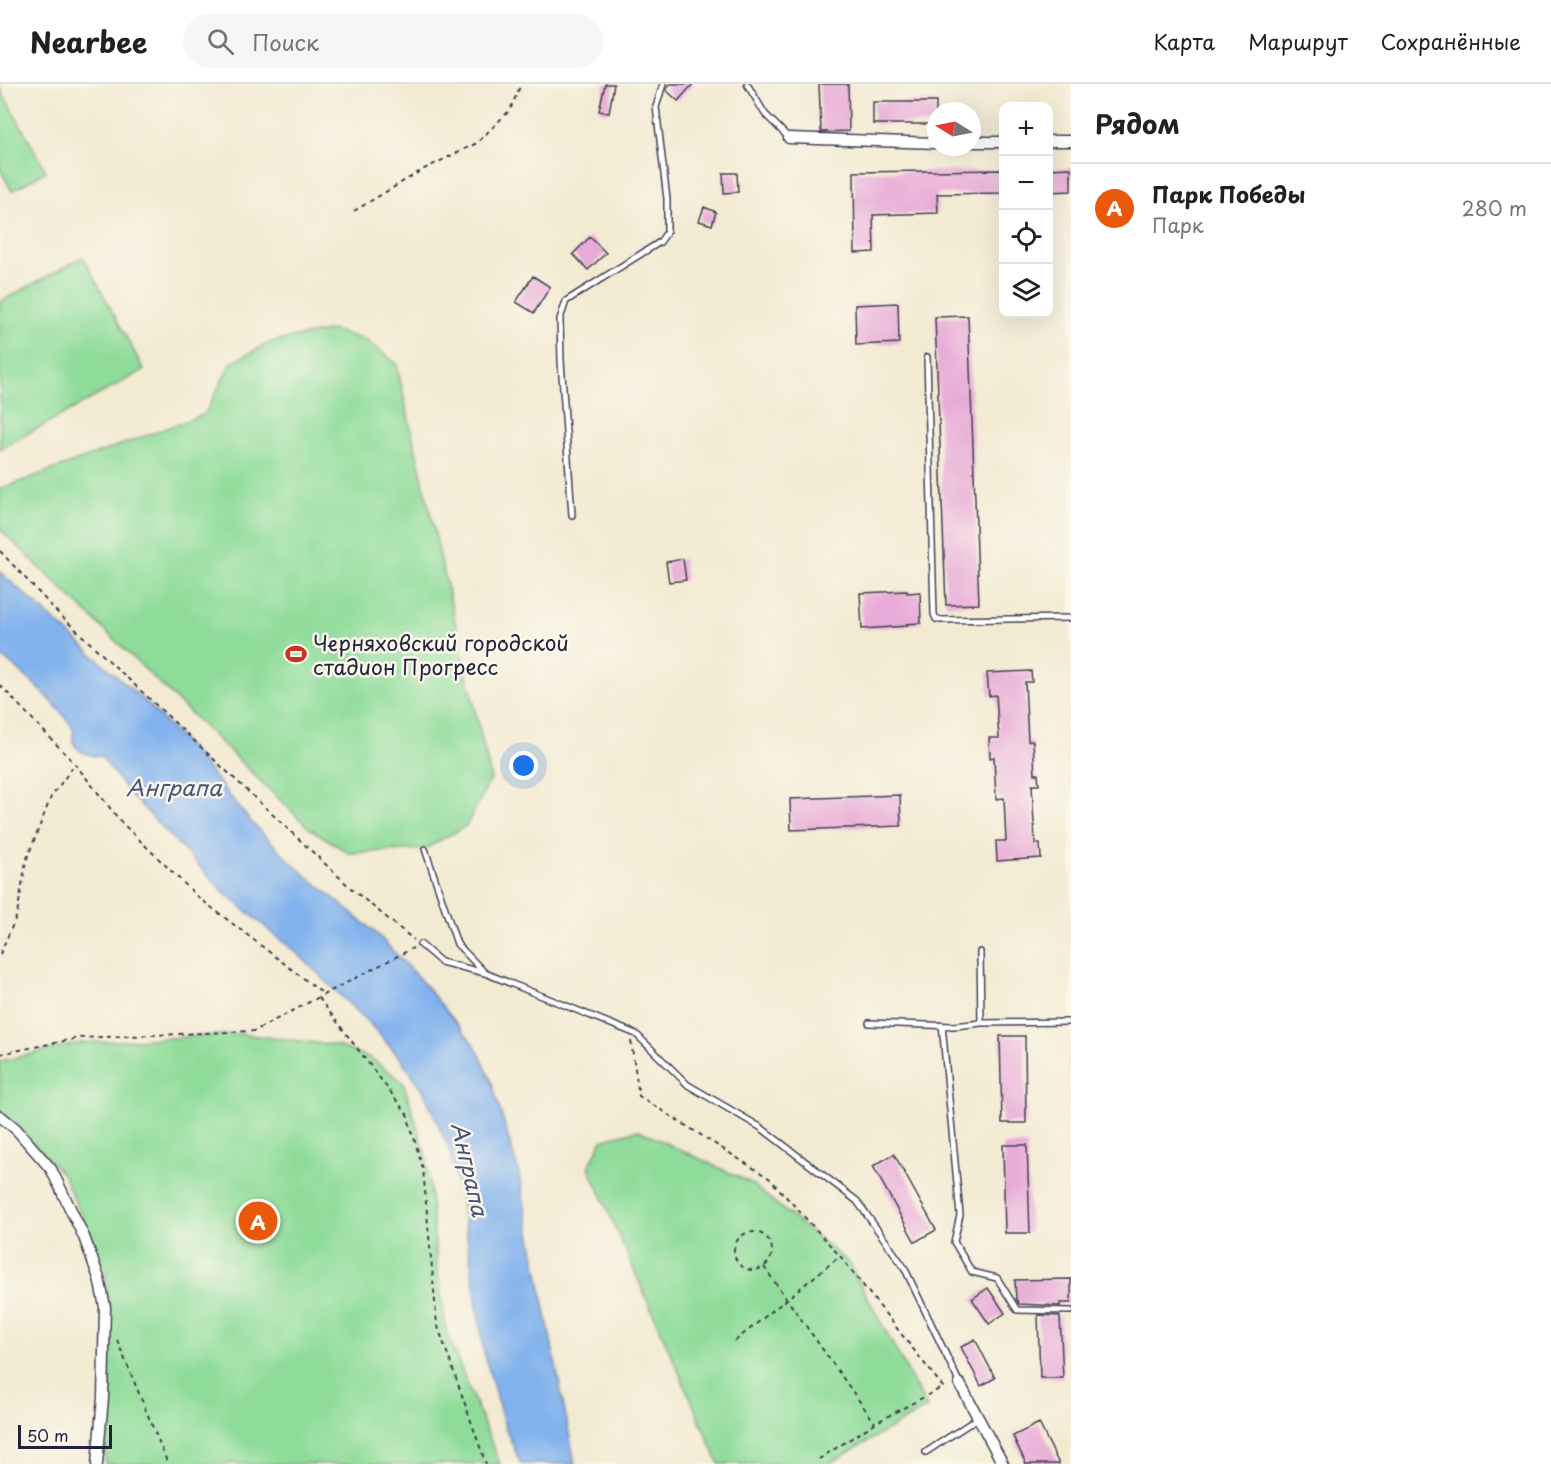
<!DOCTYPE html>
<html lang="ru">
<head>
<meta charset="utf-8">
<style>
  :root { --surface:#fff; --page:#f6f6f6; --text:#202124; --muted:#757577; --line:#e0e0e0; --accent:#ea580c }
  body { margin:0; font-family:"Playpen Sans",sans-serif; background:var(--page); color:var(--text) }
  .controls { position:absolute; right:18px; top:18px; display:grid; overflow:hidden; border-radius:12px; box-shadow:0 6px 24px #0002 }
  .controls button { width:54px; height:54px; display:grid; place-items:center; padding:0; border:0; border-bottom:2px solid var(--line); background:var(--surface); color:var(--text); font:30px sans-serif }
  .compass { position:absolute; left:927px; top:18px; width:54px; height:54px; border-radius:50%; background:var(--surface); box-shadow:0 6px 24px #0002; rotate:280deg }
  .scale { position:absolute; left:18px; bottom:15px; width:94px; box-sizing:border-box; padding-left:6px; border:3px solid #22223b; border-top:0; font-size:16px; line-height:21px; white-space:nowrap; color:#22223b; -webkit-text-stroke:4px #fbf7ec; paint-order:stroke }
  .you { position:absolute; left:524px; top:682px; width:21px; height:21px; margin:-15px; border:4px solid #fff; border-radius:50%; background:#1a73e8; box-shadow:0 0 0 9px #1a73e833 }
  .badge { display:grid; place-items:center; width:39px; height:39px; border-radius:50%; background:var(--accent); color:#fff; font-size:20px; font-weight:700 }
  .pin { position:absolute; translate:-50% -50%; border:3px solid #fff; box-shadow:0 2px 6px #0006 }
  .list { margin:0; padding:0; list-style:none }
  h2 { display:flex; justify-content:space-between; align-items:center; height:78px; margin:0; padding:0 24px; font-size:26px }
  h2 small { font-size:20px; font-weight:400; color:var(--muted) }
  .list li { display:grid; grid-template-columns:39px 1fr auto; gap:18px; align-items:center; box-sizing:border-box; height:90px; padding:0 24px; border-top:2px solid var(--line) }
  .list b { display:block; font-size:22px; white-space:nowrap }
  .list p { margin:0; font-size:20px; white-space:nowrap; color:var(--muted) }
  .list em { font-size:20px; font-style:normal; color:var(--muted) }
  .icon { flex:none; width:33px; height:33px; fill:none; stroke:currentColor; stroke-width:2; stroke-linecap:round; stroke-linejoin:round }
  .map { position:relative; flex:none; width:1071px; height:1380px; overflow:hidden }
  header { display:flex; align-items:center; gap:36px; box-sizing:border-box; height:84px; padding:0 30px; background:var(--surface); border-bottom:2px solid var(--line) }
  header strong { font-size:28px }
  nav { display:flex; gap:33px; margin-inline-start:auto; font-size:21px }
  .search { width:420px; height:54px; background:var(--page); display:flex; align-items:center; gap:15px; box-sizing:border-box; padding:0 21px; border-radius:33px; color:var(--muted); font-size:22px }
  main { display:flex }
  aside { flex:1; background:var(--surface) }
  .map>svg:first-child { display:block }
  .green { fill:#8fdc9a; stroke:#587f6a; stroke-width:1.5 }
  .water { fill:#82b2ed; stroke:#526a94; stroke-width:1.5 }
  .building { fill:#e8abd7 }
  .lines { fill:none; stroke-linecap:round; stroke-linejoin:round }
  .lane-casing { stroke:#414052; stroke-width:8 }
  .street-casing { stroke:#414052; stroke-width:13 }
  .path { stroke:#414052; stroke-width:2; stroke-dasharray:4.5 4.5; stroke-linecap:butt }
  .lane { stroke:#fff; stroke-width:5 }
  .street { stroke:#fff; stroke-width:10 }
  .labels { text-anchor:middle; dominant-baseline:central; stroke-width:5; stroke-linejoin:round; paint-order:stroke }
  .poi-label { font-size:21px; fill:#22223b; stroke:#fbf7ec; text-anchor:start }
  .water-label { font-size:22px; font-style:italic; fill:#445479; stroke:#fbf7ec }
</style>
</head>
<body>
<header>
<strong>Nearbee</strong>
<div class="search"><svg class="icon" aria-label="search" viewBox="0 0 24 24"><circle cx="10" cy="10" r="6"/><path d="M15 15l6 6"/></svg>Поиск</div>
<nav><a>Карта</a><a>Маршрут</a><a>Сохранённые</a></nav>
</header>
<main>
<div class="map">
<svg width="1071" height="1380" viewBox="0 0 1071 1380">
  <rect width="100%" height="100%" fill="#fbf7ec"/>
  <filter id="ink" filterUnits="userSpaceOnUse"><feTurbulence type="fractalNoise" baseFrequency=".0167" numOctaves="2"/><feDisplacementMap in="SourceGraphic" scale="12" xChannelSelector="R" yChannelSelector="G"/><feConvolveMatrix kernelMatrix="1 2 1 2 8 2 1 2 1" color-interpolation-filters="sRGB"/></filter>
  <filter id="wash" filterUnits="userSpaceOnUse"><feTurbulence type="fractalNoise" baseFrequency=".008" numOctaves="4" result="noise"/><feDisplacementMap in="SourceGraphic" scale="24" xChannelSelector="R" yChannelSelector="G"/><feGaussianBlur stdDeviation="1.35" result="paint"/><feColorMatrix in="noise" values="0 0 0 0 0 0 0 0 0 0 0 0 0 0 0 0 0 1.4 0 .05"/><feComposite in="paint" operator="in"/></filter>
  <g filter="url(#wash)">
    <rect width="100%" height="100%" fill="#f3ead2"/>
    <path class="green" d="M0 4 46 87 12 107 0 85Z
      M83 173 144 286 0 365V218Z
      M332 246 365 256 396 279 491 695 466 742 425 765 349 769 309 744 0 445V405L205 330 231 279 271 258Z
      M240 950 334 961 370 974 403 998 427 1074 437 1183 447 1250 500 1380H105L110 1299 106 1187 63 1091 15 1039 0 1028V977L80 959Z
      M638 1046 749 1098 849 1179 927 1324 828 1380H719L589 1083 602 1056Z"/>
    <path class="water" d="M0 488 149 621 198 673 251 738 295 782 377 850 424 900 476 963 491 996 518 1086 575 1380H521L505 1343 484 1269 460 1107 449 1065 423 1006 401 975 372 942 299 871 226 810 128 708 101 672C85 672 68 665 74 646 60 622 23 588 0 572Z"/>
    <g id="blocks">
      <path class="building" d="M605 0H614L609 29 599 27Z
        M670 0H693L678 17 666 6Z
        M819 0H848L849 47 821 48Z
        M873 18H936V40H873Z
        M1071 84V107L1048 108V85Z
        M1004 86V109L937 110 938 129 873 131 874 168 855 169 854 88Z
        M723 89H737L738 108 724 109Z
        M704 123 716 128 712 141 699 137Z
        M590 153 606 169 588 186 573 170Z
        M533 192 550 203 534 229 516 218Z
        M898 219 899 259 856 261 855 221Z
        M968 232 979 520 946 521 935 233Z
        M683 475 686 496 669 498 666 478Z
        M907 507V509L920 508 921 539 906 540 907 542 862 545 860 509Z
        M1031 587 1032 598H1025L1028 657H1033L1035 690H1038L1039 701H1032L1035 760H1040L1041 774 997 777 996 757H1006L1004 714 996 715 994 673 990 674 989 654H999L996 611 989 612 987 589Z
        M900 711 901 742 791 746 790 715Z
        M1000 952H1025L1026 1039H1002Z
        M1003 1061H1027L1030 1149H1005Z
        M894 1070 936 1146 915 1158 873 1082Z
        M1071 1195V1219H1060V1222L1019 1220 1016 1215 1015 1196Z
        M988 1204 1005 1229 989 1240 972 1215Z
        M1038 1231 1060 1232 1063 1294H1040Z
        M975 1255 995 1294 981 1302 961 1263Z
        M1039 1339 1059 1380H1026L1013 1352Z"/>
    </g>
  </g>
  <g filter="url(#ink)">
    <use href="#blocks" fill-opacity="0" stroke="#414052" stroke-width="1.5"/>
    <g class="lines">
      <defs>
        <path id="lane" d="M747 0 765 30 789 54
          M927 273 934 530 936 535 941 536 1071 534
          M572 431 561 277 560 235 566 217 660 158 667 148V115L656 23 663 0
          M425 765 457 860 484 888
          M420 860 441 878 485 889 636 950 688 1001 760 1043 857 1117 904 1183 960 1300
          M980 868 981 939 1071 938
          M869 939 955 942 981 939
          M942 941 960 1131 954 1158 972 1188 997 1194 1017 1226 1071 1227
          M926 1368 978 1334"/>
        <path id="street" d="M789 54 936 59
          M1048 57H1071
          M972 58H1004
          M0 1032 16 1045 51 1085 84 1153 99 1194 105 1223 103 1314 97 1380
          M960 1300 1003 1380"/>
      </defs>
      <use href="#lane" class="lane-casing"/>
      <use href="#street" class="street-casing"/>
      <path class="path" d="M354 127 424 85 477 59 510 26 521 0
        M0 467 56 527 353 806 414 856
        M0 601 75 680 122 739 198 813 325 911
        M0 870 17 831 26 777 51 713 75 680
        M319 914 407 1030 423 1085 437 1240 486 1380
        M631 957 639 1012 769 1094 840 1172 943 1303 875 1339 819 1375
        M0 970 79 954 254 947 413 864
        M734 1167a19 19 0 1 1 38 0a19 19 0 1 1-38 0Z
        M764 1183 875 1339
        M117 1256 168 1380
        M735 1257 840 1172"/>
      <use href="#lane" class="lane"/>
      <use href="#street" class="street"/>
    </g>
  </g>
  <defs>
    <symbol id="stadium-bare" viewBox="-9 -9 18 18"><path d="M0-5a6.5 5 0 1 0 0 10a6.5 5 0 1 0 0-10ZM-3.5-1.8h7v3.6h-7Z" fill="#c8321e" stroke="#fbf7ec" stroke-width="2.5" paint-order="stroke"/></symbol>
  </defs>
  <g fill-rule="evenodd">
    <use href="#stadium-bare" x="281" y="555" width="30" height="30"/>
  </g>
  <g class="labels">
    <g class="poi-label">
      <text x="313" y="558">Черняховский городской<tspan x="313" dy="24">стадион Прогресс</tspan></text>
    </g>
    <g class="water-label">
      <text x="174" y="702">Анграпа</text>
      <text transform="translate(471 1085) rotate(77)">Анграпа</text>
    </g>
  </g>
</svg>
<div class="controls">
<button>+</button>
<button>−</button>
<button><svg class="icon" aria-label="locate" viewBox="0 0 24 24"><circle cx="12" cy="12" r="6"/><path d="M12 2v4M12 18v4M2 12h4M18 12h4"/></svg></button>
<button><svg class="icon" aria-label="layers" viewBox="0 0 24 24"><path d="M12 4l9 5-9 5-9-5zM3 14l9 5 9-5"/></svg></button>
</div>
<svg class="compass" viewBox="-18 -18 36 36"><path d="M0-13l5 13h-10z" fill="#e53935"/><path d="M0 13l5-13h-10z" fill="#757577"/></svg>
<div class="scale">50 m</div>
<div class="you"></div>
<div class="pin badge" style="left:258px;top:1137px">A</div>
</div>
<aside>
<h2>Рядом<small></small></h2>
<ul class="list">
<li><span class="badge">A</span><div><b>Парк Победы</b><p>Парк</p></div><em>280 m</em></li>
</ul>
</aside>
</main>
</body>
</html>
